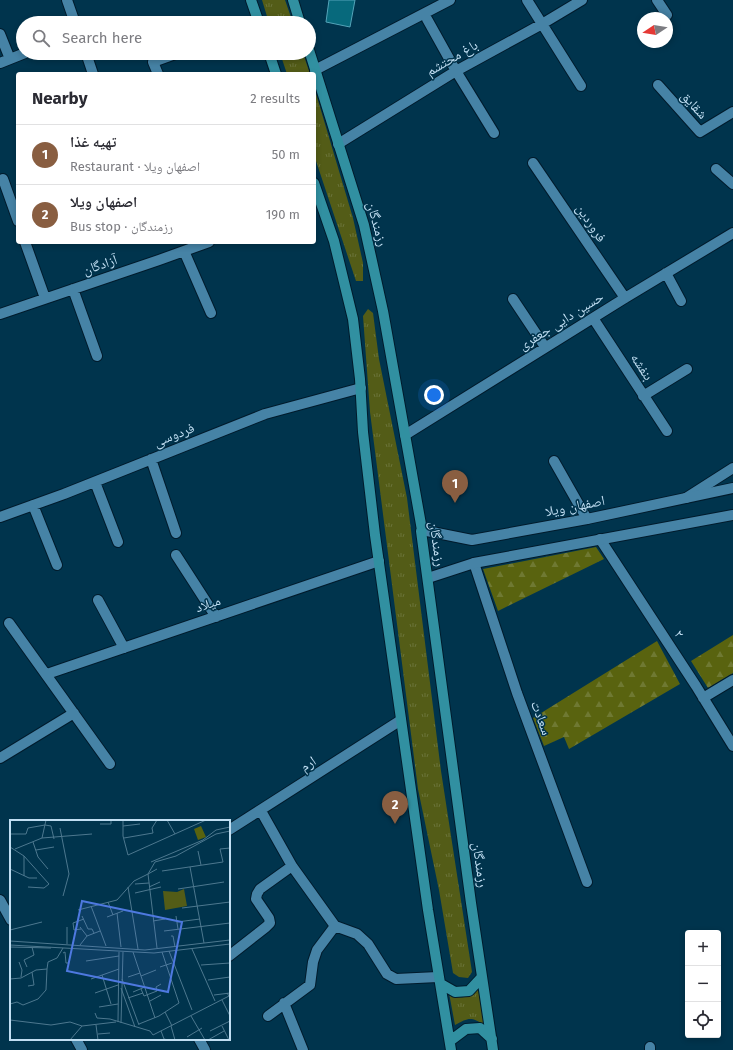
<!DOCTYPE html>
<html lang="en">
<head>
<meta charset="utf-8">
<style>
  :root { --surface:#fff; --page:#f7f7f7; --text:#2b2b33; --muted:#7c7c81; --line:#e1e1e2; --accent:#895e41 }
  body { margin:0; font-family:"Fira Sans","Noto Naskh Arabic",sans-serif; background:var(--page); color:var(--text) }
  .controls { position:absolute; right:12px; bottom:12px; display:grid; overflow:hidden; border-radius:4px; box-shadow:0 2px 6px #0003 }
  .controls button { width:36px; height:36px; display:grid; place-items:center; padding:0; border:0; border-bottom:1px solid var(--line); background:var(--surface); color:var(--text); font:20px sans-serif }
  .compass { position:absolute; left:637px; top:12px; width:36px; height:36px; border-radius:50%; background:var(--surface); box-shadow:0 2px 6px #0003; rotate:258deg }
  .you { position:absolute; left:434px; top:395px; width:14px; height:14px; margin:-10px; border:3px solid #fff; border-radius:50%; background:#1a73e8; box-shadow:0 0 0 6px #1a73e833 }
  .badge { display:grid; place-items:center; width:26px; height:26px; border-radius:50%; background:var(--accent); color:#fff; font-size:13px; font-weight:700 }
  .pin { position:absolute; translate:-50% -33px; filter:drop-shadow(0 1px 2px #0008) }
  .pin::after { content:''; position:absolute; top:21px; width:14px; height:12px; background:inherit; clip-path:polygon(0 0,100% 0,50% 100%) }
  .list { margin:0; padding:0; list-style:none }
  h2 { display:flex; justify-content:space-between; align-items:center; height:52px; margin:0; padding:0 16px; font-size:17px }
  h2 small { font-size:13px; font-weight:400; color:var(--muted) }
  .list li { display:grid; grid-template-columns:26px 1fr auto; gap:12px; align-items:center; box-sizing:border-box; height:60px; padding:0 16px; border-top:1px solid var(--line) }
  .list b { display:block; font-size:15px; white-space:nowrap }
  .list p { margin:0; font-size:13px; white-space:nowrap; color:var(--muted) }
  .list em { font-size:13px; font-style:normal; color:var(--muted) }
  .icon { flex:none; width:22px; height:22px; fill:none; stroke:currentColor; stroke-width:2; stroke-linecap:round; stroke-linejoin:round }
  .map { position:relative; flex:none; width:733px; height:1050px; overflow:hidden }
  .search { position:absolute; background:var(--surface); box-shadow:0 2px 6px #0003; left:16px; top:16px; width:300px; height:44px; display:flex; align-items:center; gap:10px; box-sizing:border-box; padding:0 14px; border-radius:22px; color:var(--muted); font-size:15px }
  .panel { position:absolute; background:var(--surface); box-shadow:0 2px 6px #0003; left:16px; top:72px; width:300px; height:172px; border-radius:4px }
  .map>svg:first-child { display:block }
  .grass { fill:url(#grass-tufts) }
  .forest { fill:url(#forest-firs) }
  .building { fill:#07697c; stroke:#54a4b9 }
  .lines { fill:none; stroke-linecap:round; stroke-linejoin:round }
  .minor-casing { stroke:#001b2c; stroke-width:12 }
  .tertiary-casing { stroke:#001b2c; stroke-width:12 }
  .secondary-casing { stroke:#001b2c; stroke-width:12 }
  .minor { stroke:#4683a6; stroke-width:10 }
  .tertiary { stroke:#4683a6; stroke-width:10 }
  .secondary { stroke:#3190a1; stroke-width:10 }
  .labels { text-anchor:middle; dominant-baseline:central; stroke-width:3; stroke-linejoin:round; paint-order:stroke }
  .street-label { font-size:14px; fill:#c0def2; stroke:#00344d }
  .inset-road { fill:none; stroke:#4d788f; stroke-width:1 }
  .view { fill:#4e79e0; fill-opacity:0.15; stroke:#4e79e0; stroke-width:2 }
  .inset-edge { fill:none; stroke:#c0def2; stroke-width:2 }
</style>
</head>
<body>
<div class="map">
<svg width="733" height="1050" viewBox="0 0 733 1050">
  <defs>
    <pattern id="grass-tufts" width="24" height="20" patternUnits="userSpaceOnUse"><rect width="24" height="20" fill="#535c17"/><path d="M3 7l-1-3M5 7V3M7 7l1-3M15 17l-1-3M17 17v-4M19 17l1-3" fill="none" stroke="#6a7339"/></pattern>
    <pattern id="forest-firs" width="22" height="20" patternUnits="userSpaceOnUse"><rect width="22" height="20" fill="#59630f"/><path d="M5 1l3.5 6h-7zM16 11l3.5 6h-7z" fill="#6f7932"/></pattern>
  </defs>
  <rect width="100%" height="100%" fill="#00344d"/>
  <path class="grass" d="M262 0H285L293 23H269Z
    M280 53H303L310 74H287Z
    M314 87 353 218 363 263V281H356L314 155Z
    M368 309 373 313 379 359 407 498 441 771 472 972 468 978 459 977 453 973 439 890 418 789 370 412 363 316Z
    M478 988 484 1025C471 1016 468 1018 455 1025L449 993C462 1001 467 997 478 988Z"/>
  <path class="forest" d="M596 547 604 559 498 611 483 569Z
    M733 635V673L708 688 691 661Z
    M657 641 680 684 569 749 564 737 544 746 533 718Z"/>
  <path class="building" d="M329 0H355L350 27 326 22Z"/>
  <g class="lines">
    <defs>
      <path id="minor" d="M67 0 75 23
        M527 0 581 86
        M657 0 667 15
        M427 19 456 71 494 133
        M0 34 10 59
        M86 53 93 74
        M0 63 25 53
        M315 70 450 0
        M158 74 153 62 178 53
        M658 85 700 132 733 112
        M338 144 456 71 542 24 582 0
        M533 163 625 298
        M716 169 733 184
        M3 179 18 221
        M25 242 45 298
        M184 251 211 313
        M666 273 681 301
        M73 289 97 356
        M513 299 545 347
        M0 314 159 260 209 242
        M593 318 667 431
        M643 396 687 369
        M405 435 625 298 733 233
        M151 459 176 533
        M554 461 587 519
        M95 482 118 542
        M686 498 733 468
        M33 505 57 565
        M0 517 64 494 265 414 361 388
        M600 539 696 686 733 746
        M176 555 216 617
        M474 563 517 693 587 882
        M98 600 124 648
        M9 623 110 764
        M47 674 379 561
        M703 698 733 680
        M0 758 74 713
        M261 811 292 866 335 926
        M229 830 401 720
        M0 900 11 920
        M229 956 266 927 270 923 269 918 256 899 257 894 260 889 292 866
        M284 1003 303 1050
        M268 1016 310 985 313 962 317 950 335 926 357 934 368 944 387 974 396 979 438 977
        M76 1039 82 1050
        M199 1039 205 1050
        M650 1047V1050"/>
      <path id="tertiary" d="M422 530 472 540 587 519 733 488
        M428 578 474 563 733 515"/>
      <path id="secondary" d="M251 0 259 23
        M293 0 300 23
        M309 50 364 225 383 311 422 530 421 531 471 903 493 1050
        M269 53 276 74
        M314 183 334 241 353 319 360 379 363 432 375 535 428 910 451 1050
        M441 984 455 992 469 991 482 977
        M450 1041 466 1029 480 1028 492 1039"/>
    </defs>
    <use href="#minor" class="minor-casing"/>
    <use href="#tertiary" class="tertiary-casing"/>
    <use href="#secondary" class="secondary-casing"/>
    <use href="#minor" class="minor"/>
    <use href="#tertiary" class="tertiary"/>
    <use href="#secondary" class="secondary"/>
  </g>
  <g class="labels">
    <g class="street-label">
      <text transform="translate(452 58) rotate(-30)">باغ محتشم</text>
      <text transform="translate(694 105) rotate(48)">شقایق</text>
      <text transform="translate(591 223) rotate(56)">فروردین</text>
      <text transform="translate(377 224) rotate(75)">رزمندگان</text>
      <text transform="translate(100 265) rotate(-19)">آزادگان</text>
      <text transform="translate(561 321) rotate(-32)">حسین دایی جعفری</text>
      <text transform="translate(642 367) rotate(57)">بنفشه</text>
      <text transform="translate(174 435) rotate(-22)">فردوسی</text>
      <text transform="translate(575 506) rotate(-11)">اصفهان ویلا</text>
      <text transform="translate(437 544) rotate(82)">رزمندگان</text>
      <text transform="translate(208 604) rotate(-19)">میلاد</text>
      <text transform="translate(679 634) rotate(57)">۲</text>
      <text transform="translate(541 718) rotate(70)">سعادت</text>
      <text transform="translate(308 764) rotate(-33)">ارم</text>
      <text transform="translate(480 865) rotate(82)">رزمندگان</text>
    </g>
  </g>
  <g transform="translate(10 820)">
    <rect width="220" height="220" fill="#00344d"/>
    <path d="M174 69 177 86 155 90 153 71 167 72Z" fill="#535c17"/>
    <path d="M191 6 196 17 188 20 184 9Z" fill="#59630f"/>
    <path class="inset-road" d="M113 0V16L118 35 196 0M157 0 165 14M90 4H101V0M113 6 130 4M50 8 59 54 53 76M0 14H16L18 8 35 5 41 6 44 19M32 18 82 14M114 18 143 13 142 8 147 0M23 22 28 37 38 49M0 27 14 36 39 64 34 68 18 67M5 29 32 18 36 0M26 30 44 27M188 31 191 45M14 36V56M141 42 193 20 206 10 220 7M180 47 194 123M0 49 19 58H27M152 51 213 42 210 29 220 28M125 64 139 63M118 67 128 129M139 67 150 62M168 69 214 62M125 73 151 67M98 82 103 95M81 86 96 126M172 88 220 82M68 90 107 80 124 61 138 54 145 42 166 36 206 14 220 11M107 93 111 127M72 96 78 109H82L84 113M166 96 168 109M97 97 113 91M143 101 155 99M167 102 190 99M70 107 77 116 70 125M71 109 64 110 63 103 74 99M0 110 32 102M154 111 220 103M77 116 90 111M161 116H163L165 127M0 121 135 130 220 120M57 124V107M0 125 144 133 220 124M0 127 41 128M147 128 138 54 147 49M182 129 205 181M159 131 182 190M123 132 145 198M53 133 55 132 56 143H59M76 141 109 136M9 142 12 150 11 157M191 145 220 143M17 147 14 140 24 135 22 127M150 147 162 143M92 155 101 184M131 156 146 150M118 157 130 153M0 159 11 158 26 150 37 149 38 142 47 138 53 128M81 159 109 149M112 159 129 205M198 160 220 157M18 166 24 165 22 152M111 168 125 207M131 169 134 176 147 171 146 167 151 164M123 172 135 167M85 173 108 165M204 175 220 173M118 178 133 173M212 180 220 196M140 181 151 175M0 184 7 182 13 185 28 179 36 170 37 149M89 187 108 184M155 192 162 206M85 193 87 198 100 199 140 211 143 215 219 176 217 173M181 196 195 220M0 200 41 205 60 202 72 206 106 202M108 202 109 132M111 203 113 132M129 204 149 196 169 183 152 132M86 205 88 220M161 206 165 220M212 206 219 220M151 211 154 219 158 220M200 211 220 201M88 214 100 213M177 217 192 208M60 220 72 206M198 220 214 211"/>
    <path class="view" d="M72 81 172 102 158 172 57 151Z"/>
    <rect width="220" height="220" class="inset-edge"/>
  </g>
</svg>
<div class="controls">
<button>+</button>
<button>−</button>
<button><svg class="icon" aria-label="locate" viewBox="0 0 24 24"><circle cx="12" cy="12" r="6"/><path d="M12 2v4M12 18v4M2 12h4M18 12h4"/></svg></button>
</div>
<svg class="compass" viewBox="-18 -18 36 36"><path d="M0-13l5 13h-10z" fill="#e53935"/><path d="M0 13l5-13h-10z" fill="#7c7c81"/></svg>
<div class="you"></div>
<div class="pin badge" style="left:455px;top:503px">1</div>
<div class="pin badge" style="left:395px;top:824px">2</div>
<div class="search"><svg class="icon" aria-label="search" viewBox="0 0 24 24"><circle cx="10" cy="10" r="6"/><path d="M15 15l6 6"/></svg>Search here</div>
<section class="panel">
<h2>Nearby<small>2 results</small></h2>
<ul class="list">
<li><span class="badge">1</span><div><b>تهیه غذا</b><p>Restaurant · اصفهان ویلا</p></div><em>50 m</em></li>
<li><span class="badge">2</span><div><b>اصفهان ویلا</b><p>Bus stop · رزمندگان</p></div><em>190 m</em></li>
</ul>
</section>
</div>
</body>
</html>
